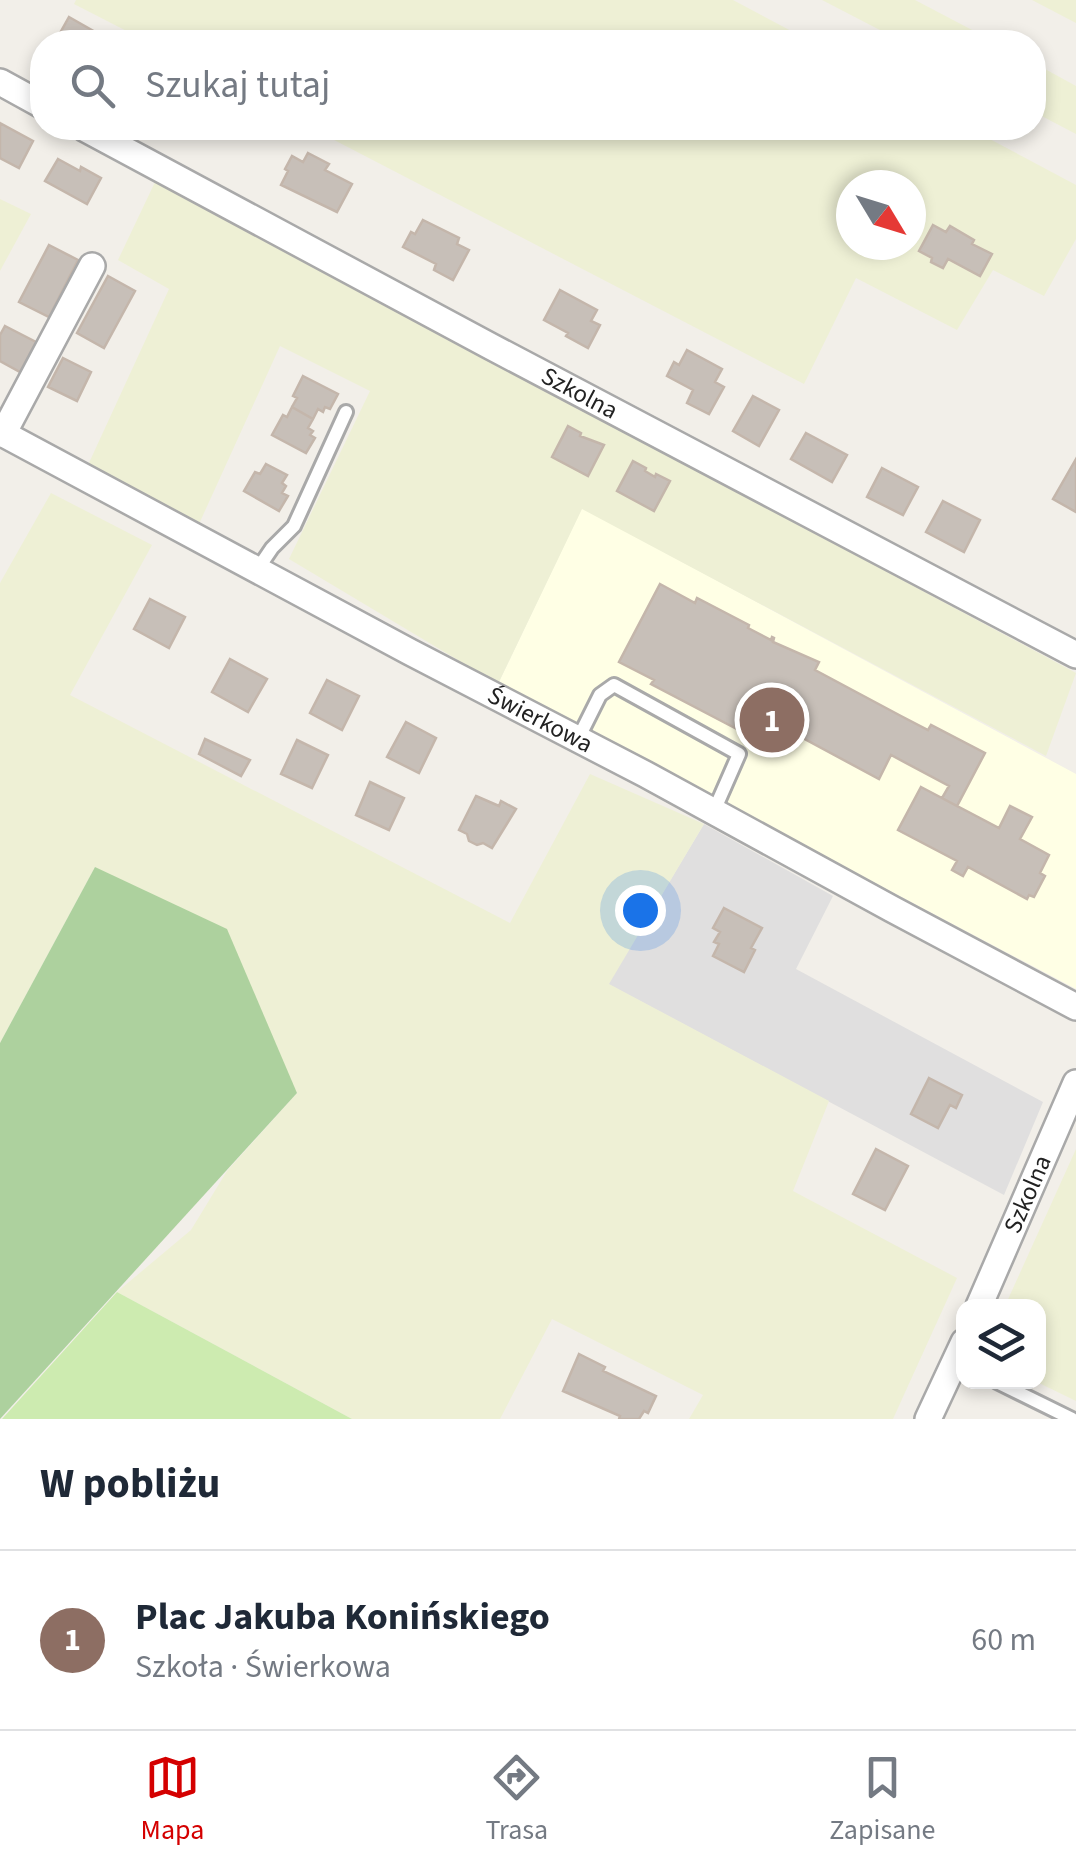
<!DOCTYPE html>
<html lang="pl">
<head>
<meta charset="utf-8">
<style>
  :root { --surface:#fff; --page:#f2f2f3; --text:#1f2937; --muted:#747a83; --line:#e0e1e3; --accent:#d40000 }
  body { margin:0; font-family:"Source Sans 3",sans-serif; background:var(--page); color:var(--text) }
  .controls { position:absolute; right:30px; bottom:30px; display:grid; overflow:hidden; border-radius:20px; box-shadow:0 5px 15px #0003 }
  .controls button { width:90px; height:90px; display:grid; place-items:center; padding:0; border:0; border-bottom:2px solid var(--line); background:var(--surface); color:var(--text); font:50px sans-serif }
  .compass { position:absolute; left:836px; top:170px; width:90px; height:90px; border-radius:50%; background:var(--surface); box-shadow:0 5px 15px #0003; rotate:128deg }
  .you { position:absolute; left:640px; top:910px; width:35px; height:35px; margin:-25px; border:8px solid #fff; border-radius:50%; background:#1a73e8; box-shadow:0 0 0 15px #1a73e833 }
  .badge { display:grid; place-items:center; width:65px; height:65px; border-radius:50%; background:var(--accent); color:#fff; font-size:32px; font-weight:700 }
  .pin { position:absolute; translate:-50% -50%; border:5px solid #fff; box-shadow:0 2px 10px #0006 }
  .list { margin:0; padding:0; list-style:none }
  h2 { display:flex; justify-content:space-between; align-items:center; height:130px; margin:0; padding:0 40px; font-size:42px }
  h2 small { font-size:32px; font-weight:400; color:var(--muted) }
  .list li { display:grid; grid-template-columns:65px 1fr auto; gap:30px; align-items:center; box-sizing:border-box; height:180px; padding:0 40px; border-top:2px solid var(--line) }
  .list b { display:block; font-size:38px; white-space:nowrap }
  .list p { margin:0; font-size:32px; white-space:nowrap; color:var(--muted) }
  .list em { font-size:32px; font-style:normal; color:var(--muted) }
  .icon { flex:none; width:55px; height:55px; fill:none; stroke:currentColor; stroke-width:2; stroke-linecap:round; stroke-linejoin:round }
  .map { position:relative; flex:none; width:1076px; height:1419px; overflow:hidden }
  .search { position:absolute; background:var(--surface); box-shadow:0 5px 15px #0003; left:30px; right:30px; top:30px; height:110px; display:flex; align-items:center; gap:25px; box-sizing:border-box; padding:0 35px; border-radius:40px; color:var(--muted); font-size:38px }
  .sheet { height:310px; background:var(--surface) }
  nav { display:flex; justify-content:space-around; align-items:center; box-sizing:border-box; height:140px; border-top:2px solid var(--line); background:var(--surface); font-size:28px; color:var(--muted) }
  nav a { display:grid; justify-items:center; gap:5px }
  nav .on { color:var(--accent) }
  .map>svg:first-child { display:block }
  .residential { fill:#e0dfdf }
  .education { fill:#ffffe5 }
  .farmland { fill:#eef0d5; fill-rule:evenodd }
  .grass { fill:#cdebb0 }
  .forest { fill:#add19e }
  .building { fill:#c7bfb8; stroke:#c4b6ab; stroke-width:2.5 }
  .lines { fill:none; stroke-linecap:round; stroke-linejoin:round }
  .service-casing { stroke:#a9a9a9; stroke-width:18 }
  .minor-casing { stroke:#a9a9a9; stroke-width:30 }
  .service { stroke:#fff; stroke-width:12 }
  .minor { stroke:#fff; stroke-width:25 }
  .labels { text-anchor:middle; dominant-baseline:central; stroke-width:10; stroke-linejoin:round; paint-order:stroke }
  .street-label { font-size:25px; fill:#222; stroke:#fff }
</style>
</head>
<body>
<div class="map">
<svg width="1076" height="1419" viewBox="0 0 1076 1419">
  <rect width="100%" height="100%" fill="#f2efe9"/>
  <path class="residential" d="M704 824 833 896 796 969 1043 1102 1004 1195 608 984Z"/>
  <path class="education" d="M582 508 1076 774V989L498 684Z"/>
  <path class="farmland" d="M76 0H733L812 42H148L74 4Z
    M822 0H915L995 42H903Z
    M1032 0H1076V23Z
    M1034 63 1076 86V134L1034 112Z
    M311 128H969L1076 185V239L1044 296 993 270 957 330 856 278 804 384ZM851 185H911V245H851Z
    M156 180 1076 673 1046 756 582 509 498 684 289 559 370 391 280 346 199 524 88 465 169 289 118 260Z
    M0 199 31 214 0 271Z
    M51 493 152 545 70 695 510 923 590 774 704 824 609 984 829 1101 793 1191 957 1278 893 1419H689L703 1395 552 1319 500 1419H352L117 1292 191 1230 227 1171 297 1093 95 867 0 1043V583Z
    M1076 1149V1401L1037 1382H1038V1306H1005Z"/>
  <path class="grass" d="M117 1292 352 1419H2Z"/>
  <path class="forest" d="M95 867 227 929 297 1093 0 1419V1043Z"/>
  <path class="building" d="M69 17 111 41 110 42H55Z
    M0 123 33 141 19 168 0 158Z
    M308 153 329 164 325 170 352 184 337 212 281 185 288 171 285 169 292 156 303 162Z
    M58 159 80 171 81 167 101 178 87 204 45 181Z
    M423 220 459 238 457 244 469 250 453 280 434 270 436 264 403 247 411 232 415 234Z
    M933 225 946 232 950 226 974 240 972 244 992 254 980 276 948 259 943 268 931 262 932 258 919 251Z
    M49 245 78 260 49 317 19 302Z
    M108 276 135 291 104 348 77 333Z
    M560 290 597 310 591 321 600 325 588 348 566 336 568 333 544 320Z
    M5 326 36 342 20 372 0 361V335Z
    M687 350 722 369 715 382 724 387 709 414 687 403 693 390 667 376 674 362 679 365Z
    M63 358 91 372 77 401 48 387Z
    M303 376 338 394 330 409 325 407 323 412 318 409 313 419 292 407 297 398 293 396Z
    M753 396 779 410 759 446 733 431Z
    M292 407 313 419 308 428 313 431 310 435 315 438 306 453 272 435 283 415 287 417Z
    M568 426 581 433 580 436 604 445 588 476 552 457Z
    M806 433 847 455 832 482 791 459Z
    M1076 459V512L1053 499Z
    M633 461 646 468 645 471 655 477 656 474 670 481 654 511 617 491Z
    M266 464 287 475 282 483 286 486 282 493 288 496 279 511 244 491 255 472 260 474Z
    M882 468 918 487 903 515 867 497Z
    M943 501 980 520 964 552 926 532Z
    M660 584 695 603 697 598 749 625 748 628 771 640 772 637 774 638 773 642 819 662 815 670 901 716 928 730 931 725 985 753 957 806 942 798 949 786 891 755 879 779 784 728 775 746 755 735 754 738 651 684 654 680 619 662Z
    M150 599 185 617 169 648 134 629Z
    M230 659 267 679 248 712 212 692Z
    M327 680 359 696 342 730 310 713Z
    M406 722 436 738 419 773 387 757Z
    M205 739 250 760 241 776 199 754Z
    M297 740 328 755 312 788 281 774Z
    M370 782 404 798 389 830 356 815Z
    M921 787 999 828 1010 806 1032 817 1020 839 1049 855 1040 873 1045 876 1034 897 1029 895 1027 899 968 867 963 876 952 870 957 861 898 830Z
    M476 796 499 806 501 801 516 809 492 848 483 843 477 845 469 841 467 834 459 830Z
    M724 908 762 928 751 948 755 950 744 972 713 956 719 944 714 942 720 932 713 928Z
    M929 1078 962 1095 956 1108 950 1105 938 1128 911 1114Z
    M876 1149 908 1166 885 1210 853 1194Z
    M579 1354 605 1367 603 1371 656 1396 648 1413 644 1411 639 1419H619L620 1416 563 1391Z"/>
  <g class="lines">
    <defs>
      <path id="service" d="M257 570 272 548 294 526 346 412
        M578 739 600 695 614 685 739 754 714 811
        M997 1382 1072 1419"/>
      <g id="minor">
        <path d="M0 82 42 105"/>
        <path id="s1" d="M84 128 490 346 1076 655"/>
        <path id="s2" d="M0 432 410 652 645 774 892 909 1076 1007"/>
        <path d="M3 434 92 266"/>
        <path id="s3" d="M979 1306 1076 1083"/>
        <path d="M928 1419 964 1342"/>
      </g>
    </defs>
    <use href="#service" class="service-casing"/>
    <use href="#minor" class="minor-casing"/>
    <use href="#service" class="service"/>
    <use href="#minor" class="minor"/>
  </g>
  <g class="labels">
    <g class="street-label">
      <text stroke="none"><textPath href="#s1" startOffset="562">Szkolna</textPath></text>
      <text stroke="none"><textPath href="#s2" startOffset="612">Świerkowa</textPath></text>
      <text stroke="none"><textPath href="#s3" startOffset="122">Szkolna</textPath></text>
    </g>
  </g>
</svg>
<div class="controls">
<button><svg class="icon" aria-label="layers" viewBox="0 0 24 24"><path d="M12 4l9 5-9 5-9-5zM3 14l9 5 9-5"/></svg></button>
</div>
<svg class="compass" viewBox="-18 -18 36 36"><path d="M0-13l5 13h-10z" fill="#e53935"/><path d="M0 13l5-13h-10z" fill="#747a83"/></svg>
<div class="you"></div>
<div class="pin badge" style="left:772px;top:720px;background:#8d6e63">1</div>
<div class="search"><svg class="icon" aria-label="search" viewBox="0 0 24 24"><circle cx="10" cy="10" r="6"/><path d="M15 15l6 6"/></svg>Szukaj tutaj</div>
</div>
<section class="sheet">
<h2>W pobliżu<small></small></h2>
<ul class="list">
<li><span class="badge" style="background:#8d6e63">1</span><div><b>Plac Jakuba Konińskiego</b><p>Szkoła · Świerkowa</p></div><em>60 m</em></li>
</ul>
</section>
<nav>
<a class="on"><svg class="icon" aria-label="map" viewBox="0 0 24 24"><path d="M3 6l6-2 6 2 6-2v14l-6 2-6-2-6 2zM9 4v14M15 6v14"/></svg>Mapa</a>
<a><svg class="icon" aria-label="directions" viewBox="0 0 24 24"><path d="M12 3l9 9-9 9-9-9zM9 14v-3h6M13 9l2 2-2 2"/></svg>Trasa</a>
<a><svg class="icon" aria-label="saved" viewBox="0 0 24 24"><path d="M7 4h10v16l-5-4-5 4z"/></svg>Zapisane</a>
</nav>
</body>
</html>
